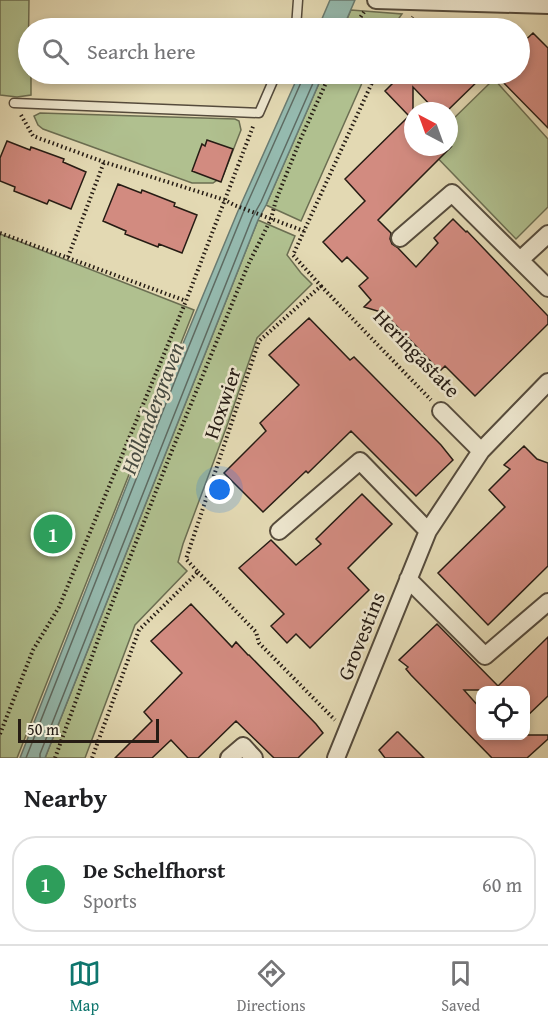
<!DOCTYPE html>
<html lang="en">
<head>
<meta charset="utf-8">
<style>
  :root { --surface:#fff; --page:#f2f2f2; --text:#202124; --muted:#757577; --line:#e0e0e0; --accent:#0f766e }
  body { margin:0; font-family:"Gentium Book Plus",serif; background:var(--page); color:var(--text) }
  .controls { position:absolute; right:18px; bottom:18px; display:grid; overflow:hidden; border-radius:12px; box-shadow:0 3px 9px #0003 }
  .controls button { width:54px; height:54px; display:grid; place-items:center; padding:0; border:0; border-bottom:2px solid var(--line); background:var(--surface); color:var(--text); font:30px sans-serif }
  .compass { position:absolute; left:404px; top:102px; width:54px; height:54px; border-radius:50%; background:var(--surface); box-shadow:0 3px 9px #0003; rotate:319deg }
  .scale { position:absolute; left:18px; bottom:15px; width:141px; box-sizing:border-box; padding-left:6px; border:3px solid #261c14; border-top:0; font-size:16px; line-height:21px; white-space:nowrap; color:#261c14; -webkit-text-stroke:4px #ede6ce; paint-order:stroke }
  .you { position:absolute; left:220px; top:490px; width:21px; height:21px; margin:-15px; border:4px solid #fff; border-radius:50%; background:#1a73e8; box-shadow:0 0 0 9px #1a73e833 }
  .badge { display:grid; place-items:center; width:39px; height:39px; border-radius:50%; background:var(--accent); color:#fff; font-size:20px; font-weight:700 }
  .pin { position:absolute; translate:-50% -50%; border:3px solid #fff; box-shadow:0 2px 6px #0006 }
  .list { margin:0; padding:0; list-style:none }
  h2 { display:flex; justify-content:space-between; align-items:center; height:78px; margin:0; padding:0 24px; font-size:26px }
  h2 small { font-size:20px; font-weight:400; color:var(--muted) }
  .list li { display:grid; grid-template-columns:39px 1fr auto; gap:18px; align-items:center; box-sizing:border-box; height:96px; margin:0 12px 12px; padding:0 12px; border:2px solid var(--line); border-radius:24px }
  .list b { display:block; font-size:22px; white-space:nowrap }
  .list p { margin:0; font-size:20px; white-space:nowrap; color:var(--muted) }
  .list em { font-size:20px; font-style:normal; color:var(--muted) }
  .icon { flex:none; width:33px; height:33px; fill:none; stroke:currentColor; stroke-width:2; stroke-linecap:round; stroke-linejoin:round }
  .map { position:relative; flex:none; width:548px; height:758px; overflow:hidden }
  .search { position:absolute; background:var(--surface); box-shadow:0 3px 9px #0003; left:18px; right:18px; top:18px; height:66px; display:flex; align-items:center; gap:15px; box-sizing:border-box; padding:0 21px; border-radius:33px; color:var(--muted); font-size:22px }
  .sheet { height:186px; background:var(--surface) }
  nav { display:flex; justify-content:space-around; align-items:center; box-sizing:border-box; height:84px; border-top:2px solid var(--line); background:var(--surface); font-size:16px; color:var(--muted) }
  nav a { display:grid; justify-items:center; gap:3px }
  nav .on { color:var(--accent) }
  .map>svg:first-child { display:block }
  .green { fill:#b0c08f; stroke:#6b6e52; stroke-width:1.5 }
  .water { fill:#95baaf; stroke:#697b71; stroke-width:1.5 }
  .lines { fill:none; stroke-linecap:round; stroke-linejoin:round }
  .shore { stroke:#5e6b62; stroke-width:1.5 }
  .building { fill:#d28b80; stroke:#261c14; stroke-width:1.5 }
  .lane-casing { stroke:#554b3c; stroke-width:11 }
  .street-casing { stroke:#554b3c; stroke-width:20 }
  .path { stroke:#261c14; stroke-width:4; stroke-dasharray:1.5 3; stroke-linecap:butt }
  .lane { stroke:#ede6ce; stroke-width:8 }
  .street { stroke:#ede6ce; stroke-width:16 }
  .labels { text-anchor:middle; dominant-baseline:central; stroke-width:5; stroke-linejoin:round; paint-order:stroke }
  .street-label { font-size:21px; fill:#261c14; stroke:#ede6ce }
  .water-label { font-size:22px; font-style:italic; fill:#474b42; stroke:#ede6ce }
</style>
</head>
<body>
<div class="map">
<svg width="548" height="758" viewBox="0 0 548 758">
  <rect width="100%" height="100%" fill="#e3d9b3"/>
  <filter id="stains"><feTurbulence type="fractalNoise" baseFrequency=".00333" numOctaves="4"/><feColorMatrix values="0 0 0 0 .2 0 0 0 0 .09 0 0 0 0 .02 0 0 0 .5 -.17"/></filter>
  <radialGradient id="worn" r=".72"><stop offset=".6" stop-color="#630" stop-opacity="0"/><stop offset="1" stop-color="#630" stop-opacity=".3"/></radialGradient>
  <path class="green" d="M0 0H29L28 74H31V95L17 97 0 95Z
    M351 10 402 14 392 28H343Z
    M323 74H366L301 221 266 205Z
    M494 79 548 139V207L516 239 427 147H449V123Z
    M40 113 235 119 239 121 241 130 223 176 213 183H192L43 129 38 125 34 116Z
    M258 220 295 236 287 255 301 273 312 284 257 338 228 423 183 544 178 562 187 571 135 625 85 758H45C115 578 187 399 258 220Z
    M0 234 194 310 17 758H0Z"/>
  <path class="water" d="M330 0H355L343 28H318Z
    M299 74H323L266 205 258 220C187 399 115 578 45 758H20L170 375 238 211Z"/>
  <g class="lines">
    <path class="shore" d="M26 758 176 378 243 213 303 78 304 74
      M40 758V754C110 575 182 397 252 218L261 202 317 74"/>
  </g>
  <path class="building" d="M533 33 548 48V128L495 74H519V46Z
    M400 74H485L447 111H436L413 87V147H451L378 220 391 233 390 239 392 244 398 248 416 267 438 243 434 238 453 219 466 232 467 231 548 316V324L475 396 445 366 440 371 384 313 364 307 371 300 359 286 368 278 347 257 342 262 323 242 365 201 345 179 409 116 385 91 401 75Z
    M207 140 233 149 221 182 192 171 202 144 205 146Z
    M7 141 30 150 31 147 64 159 63 162 86 172 71 209 49 200 47 204 14 191 15 187 0 181V158Z
    M118 184 141 193 142 190 175 203 174 206 197 215 182 253 159 244 158 247 125 234 126 231 103 221Z
    M309 318 350 360 354 357 371 374 441 445 453 460 416 496 351 431 308 473 306 471 263 512 224 473 266 431 260 423 299 385 269 355Z
    M524 446 537 459 548 463V566L488 625 438 573 505 507 489 490 510 469 504 465Z
    M362 494 392 524 348 568 369 590 310 648 296 634 287 643 271 626 284 614 239 568 271 540 296 565 321 544 316 539Z
    M191 604 232 647 236 642 248 655H249L316 724 323 733 298 758H274L236 721 198 758H188L171 740 152 758H115L152 721 144 712 182 673 151 641Z
    M437 624 498 686 548 637V696L525 718V690H464L480 708V735H548V739L527 758H492L411 675 406 669 408 667 399 660Z
    M397 732H398L424 758H385L379 750Z"/>
  <g class="lines">
    <defs>
      <path id="lane" d="M296 28 298 0
        M14 103 259 113 276 74"/>
      <path id="street" d="M376 0 548 5
        M400 238 452 193 548 288
        M520 260 548 234
        M441 411 481 451
        M279 531 360 461 428 531
        M408 579 485 656 548 602
        M229 758 243 746 254 758
        M336 758 428 531 481 451 548 382"/>
    </defs>
    <use href="#lane" class="lane-casing"/>
    <use href="#street" class="street-casing"/>
    <path class="path" d="M353 28 364 12
      M404 28 413 17
      M21 115 33 136 104 162 225 200 234 205 304 231
      M0 233 186 301
      M68 257 104 162
      M321 286 431 400
      M198 572 256 632 259 643 335 720
      M0 734 33 650 59 607 186 301 254 124
      M55 758 102 629 171 453 248 265 271 219 276 200 301 138 330 74
      M92 758 139 630 198 572 186 559 259 341 321 286 293 255 376 74"/>
    <use href="#lane" class="lane"/>
    <use href="#street" class="street"/>
  </g>
  <g class="labels">
    <g class="street-label">
      <text transform="translate(417 353) rotate(46)">Heringastate</text>
      <text transform="translate(222 403) rotate(-71)">Hoxwier</text>
      <text transform="translate(361 636) rotate(-68)">Grovestins</text>
    </g>
    <g class="water-label">
      <text transform="translate(152 408) rotate(-69)">Hollandergraven</text>
    </g>
  </g>
  <rect width="100%" height="100%" filter="url(#stains)"/>
  <rect width="100%" height="100%" fill="url(#worn)"/>
</svg>
<div class="controls">
<button><svg class="icon" aria-label="locate" viewBox="0 0 24 24"><circle cx="12" cy="12" r="6"/><path d="M12 2v4M12 18v4M2 12h4M18 12h4"/></svg></button>
</div>
<svg class="compass" viewBox="-18 -18 36 36"><path d="M0-13l5 13h-10z" fill="#e53935"/><path d="M0 13l5-13h-10z" fill="#757577"/></svg>
<div class="scale">50 m</div>
<div class="you"></div>
<div class="pin badge" style="left:53px;top:534px;background:#2e9e5b">1</div>
<div class="search"><svg class="icon" aria-label="search" viewBox="0 0 24 24"><circle cx="10" cy="10" r="6"/><path d="M15 15l6 6"/></svg>Search here</div>
</div>
<section class="sheet">
<h2>Nearby<small></small></h2>
<ul class="list">
<li><span class="badge" style="background:#2e9e5b">1</span><div><b>De Schelfhorst</b><p>Sports</p></div><em>60 m</em></li>
</ul>
</section>
<nav>
<a class="on"><svg class="icon" aria-label="map" viewBox="0 0 24 24"><path d="M3 6l6-2 6 2 6-2v14l-6 2-6-2-6 2zM9 4v14M15 6v14"/></svg>Map</a>
<a><svg class="icon" aria-label="directions" viewBox="0 0 24 24"><path d="M12 3l9 9-9 9-9-9zM9 14v-3h6M13 9l2 2-2 2"/></svg>Directions</a>
<a><svg class="icon" aria-label="saved" viewBox="0 0 24 24"><path d="M7 4h10v16l-5-4-5 4z"/></svg>Saved</a>
</nav>
</body>
</html>
